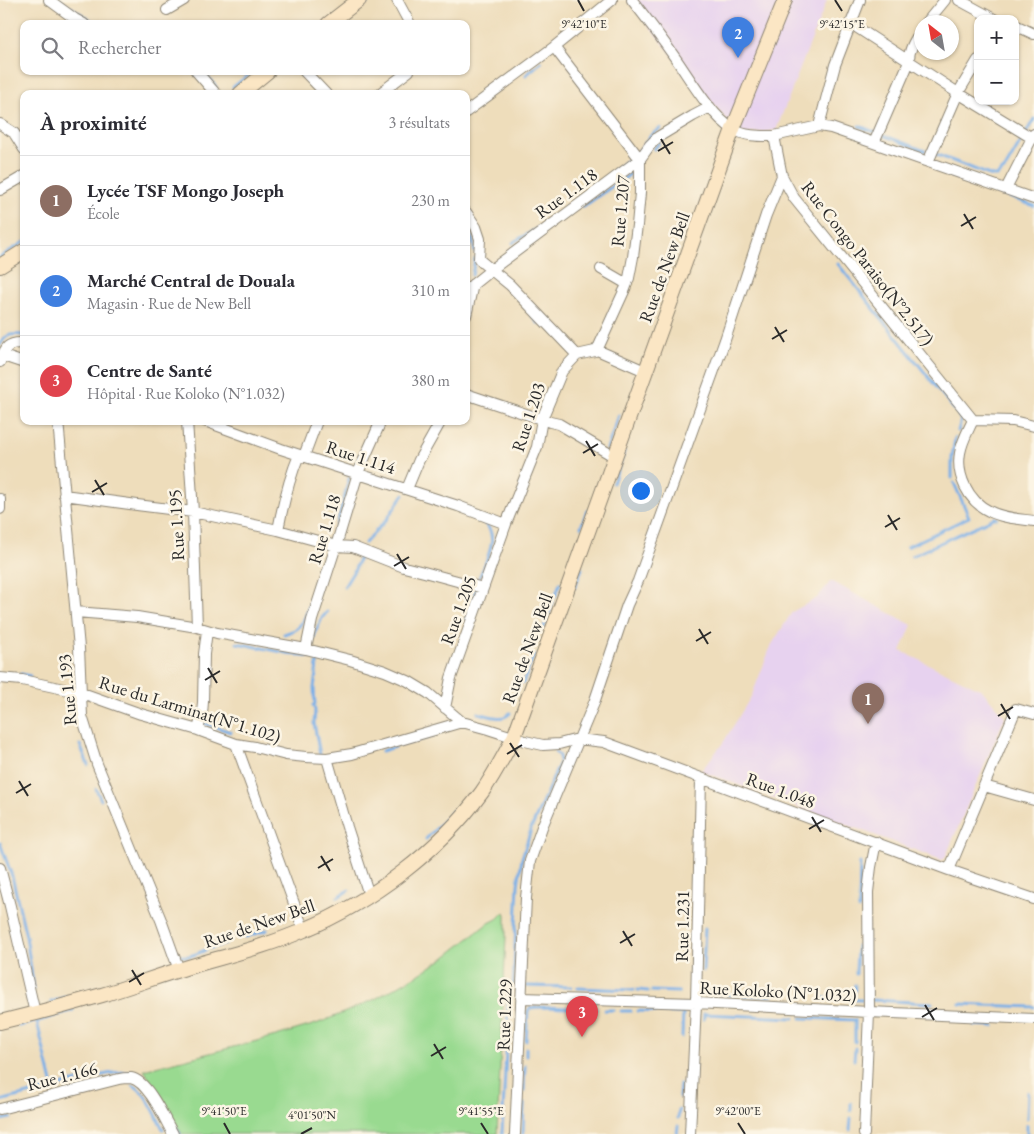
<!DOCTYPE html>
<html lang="fr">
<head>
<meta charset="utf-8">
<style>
  :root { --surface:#fff; --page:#f2f2f3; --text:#2b2b33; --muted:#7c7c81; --line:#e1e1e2; --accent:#d93025 }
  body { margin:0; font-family:"EB Garamond",serif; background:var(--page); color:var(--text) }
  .controls { position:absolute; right:15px; top:15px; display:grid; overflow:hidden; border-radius:10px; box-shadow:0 1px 4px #0004 }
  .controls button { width:45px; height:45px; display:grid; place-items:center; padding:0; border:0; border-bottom:1px solid var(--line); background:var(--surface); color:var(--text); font:25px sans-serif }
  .compass { position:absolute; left:914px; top:15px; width:45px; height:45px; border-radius:50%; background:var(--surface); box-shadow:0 1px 4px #0004; rotate:329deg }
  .you { position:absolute; left:640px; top:490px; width:18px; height:18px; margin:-12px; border:4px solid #fff; border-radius:50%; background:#1a73e8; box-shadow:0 0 0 8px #1a73e833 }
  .badge { display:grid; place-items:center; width:32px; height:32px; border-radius:50%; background:var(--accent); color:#fff; font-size:16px; font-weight:700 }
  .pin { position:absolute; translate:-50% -41px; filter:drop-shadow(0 1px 2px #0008) }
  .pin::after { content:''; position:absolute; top:26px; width:18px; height:15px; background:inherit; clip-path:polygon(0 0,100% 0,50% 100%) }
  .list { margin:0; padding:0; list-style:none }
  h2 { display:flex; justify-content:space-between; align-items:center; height:65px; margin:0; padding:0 20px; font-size:21px }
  h2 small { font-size:16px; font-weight:400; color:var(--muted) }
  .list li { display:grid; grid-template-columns:32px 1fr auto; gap:15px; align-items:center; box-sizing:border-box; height:90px; padding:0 20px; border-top:1px solid var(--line) }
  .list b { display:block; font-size:19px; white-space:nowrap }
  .list p { margin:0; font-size:16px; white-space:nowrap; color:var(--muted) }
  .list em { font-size:16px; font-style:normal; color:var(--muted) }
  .icon { flex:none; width:28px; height:28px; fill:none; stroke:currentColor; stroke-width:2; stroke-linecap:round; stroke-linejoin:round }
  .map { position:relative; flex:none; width:1034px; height:1134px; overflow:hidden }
  .search { position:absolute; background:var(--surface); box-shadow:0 1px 4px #0004; left:20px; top:20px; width:450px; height:55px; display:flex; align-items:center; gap:12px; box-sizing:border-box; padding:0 18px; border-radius:10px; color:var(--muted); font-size:19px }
  .panel { position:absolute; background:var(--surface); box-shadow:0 1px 4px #0004; left:20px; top:90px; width:450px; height:335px; border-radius:10px }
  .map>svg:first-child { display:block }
  .built { fill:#e7d2ef }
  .green { fill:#99da90; stroke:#62825e }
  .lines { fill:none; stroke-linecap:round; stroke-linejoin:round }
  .stream { stroke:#79afe7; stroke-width:3 }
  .street-casing { stroke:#8c8473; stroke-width:12 }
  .secondary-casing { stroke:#8c8473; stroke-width:16 }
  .street { stroke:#fff; stroke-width:10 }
  .secondary { stroke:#fbe6c4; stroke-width:14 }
  .ticks { fill:none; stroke:#2b2b2b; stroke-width:2 }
  .labels { text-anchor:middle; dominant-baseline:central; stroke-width:5; stroke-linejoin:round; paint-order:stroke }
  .street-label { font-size:18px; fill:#2b2b2b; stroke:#fcf5e5 }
  .ticks-label { font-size:12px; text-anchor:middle; fill:#2b2b2b; stroke:#fcf5e5; stroke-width:5; stroke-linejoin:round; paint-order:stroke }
</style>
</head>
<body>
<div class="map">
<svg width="1034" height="1134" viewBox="0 0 1034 1134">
  <rect width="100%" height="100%" fill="#fcf5e5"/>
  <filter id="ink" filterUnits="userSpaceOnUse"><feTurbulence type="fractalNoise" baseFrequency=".02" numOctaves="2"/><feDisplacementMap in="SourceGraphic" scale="10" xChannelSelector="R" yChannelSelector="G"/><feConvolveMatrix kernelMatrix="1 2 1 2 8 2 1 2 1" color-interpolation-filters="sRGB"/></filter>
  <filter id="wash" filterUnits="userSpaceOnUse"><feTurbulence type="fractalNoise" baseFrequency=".0096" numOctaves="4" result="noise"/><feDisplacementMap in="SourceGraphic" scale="20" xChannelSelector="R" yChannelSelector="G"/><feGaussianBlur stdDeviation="1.12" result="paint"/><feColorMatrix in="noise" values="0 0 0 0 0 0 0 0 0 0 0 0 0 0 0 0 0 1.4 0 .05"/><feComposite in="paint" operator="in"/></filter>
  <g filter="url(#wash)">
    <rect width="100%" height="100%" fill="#edb"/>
    <path class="built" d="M627 0H827L776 130 739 135Z
      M831 581 912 625 901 651 982 690 1005 717 945 858 942 860 701 771 723 743 752 695 771 646 792 612 817 598Z"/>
    <path class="green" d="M504 912 506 914V937L497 1134H182L144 1070 276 1036 316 1024 353 1009 375 999 418 975 444 958 487 924 497 919Z"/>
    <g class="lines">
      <path class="stream" d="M59 0 97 24
        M347 18 370 0
        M203 71 216 87
        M526 75 541 62
        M233 87 254 71
        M859 126 925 151
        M654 149 659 143
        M935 154 992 176H997L1005 169 1034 119
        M614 171 640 150 652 134 661 128
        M942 172 963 180
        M618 183 629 175 636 168
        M971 183 1034 206
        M588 190 594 185
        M569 206 586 192
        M583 207 617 183
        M466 222C472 232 473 241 475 252
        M513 243 515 241 544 225
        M0 257 24 242
        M838 264 958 414 961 420 958 431
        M472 275 475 259
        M532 315 538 323
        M0 345C7 333 11 334 24 335
        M607 449 619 415
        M357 462 375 423
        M952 478V458L955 438
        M613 483 624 452
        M581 527 587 510
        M365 543 387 519 404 494
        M907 547 969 517 954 483
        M912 556 994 518H997
        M479 578C487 558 503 533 479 519
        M344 587 355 569 360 556
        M575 587 582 569
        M555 597 560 583
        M548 616 553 601
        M466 619 476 588
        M543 630 547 619
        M284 634 295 630 298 628 305 617 317 584 334 534 344 499 349 478
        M313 639 322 618 327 612
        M237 643 302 656 318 657
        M318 657 314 688 315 704 313 705 315 710 314 723 320 755
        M21 674 30 676
        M523 683 534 655
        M478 713C488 715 503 722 510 713
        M203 723 231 732
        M80 745 85 757
        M400 745 433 736
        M382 751 395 747
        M85 757 88 765
        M96 789 101 800
        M426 839 454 810
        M0 843 12 876 26 936 34 989
        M338 897 349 890
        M859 909 860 863
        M245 937 267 930
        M210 948 225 944
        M179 955C186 959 198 953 206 950
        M703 971 705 928
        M856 974 857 946
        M526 986 571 987
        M577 988 634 990
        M638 990 648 991
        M701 990V993L736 995
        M652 991 679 992
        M741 995 772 996
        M854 997 855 985
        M821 998 841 999
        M847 999 862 1000
        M872 1000 932 1003
        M51 1002 67 997
        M960 1004 1034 1007
        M577 1009H596
        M605 1010H614
        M621 1011H631
        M638 1011 683 1013 682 1037
        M801 1018 855 1020V1042
        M704 1019V1014L794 1018
        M37 1022 53 1087
        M974 1025 994 1026
        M19 1026 39 1021 73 1010
        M526 1041 528 1011 530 1008 540 1007 570 1008
        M526 1056V1048
        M854 1060 855 1048
        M133 1085C148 1094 155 1114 163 1129
        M524 1091 525 1066
        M679 1097 680 1084
        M0 1101 48 1089 53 1087 60 1086C79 1081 124 1065 141 1076 148 1081 152 1088 156 1095
        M851 1111V1103
        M167 1113 180 1134
        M678 1118 679 1110
        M1027 1118 1028 1092
        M0 1120 11 1118
        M850 1130 851 1118
        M502 1134 509 988 513 985 518 885 522 858 531 829 560 762 559 756 555 752
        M523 1134 524 1104
        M677 1134 678 1126
        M1027 1134V1125"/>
    </g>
  </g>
  <g filter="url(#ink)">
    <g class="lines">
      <defs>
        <path id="street" d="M49 0 75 19 84 24
          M397 0 410 24
          M632 0C647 19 662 39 676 59 690 79 712 117 733 129 746 137 761 136 774 136L782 176 794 198 973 420 1013 421 1034 426
          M959 0 994 19
          M167 10 184 0
          M927 22 945 0
          M850 23 958 93 1032 138
          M1015 25 1034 34
          M554 47 640 159V193L637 225 633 257 629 278 625 289 599 346 595 351 577 355
          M196 71 216 94
          M304 71 326 94
          M379 94 409 71
          M466 112 554 47 612 0
          M0 124 14 133 24 149
          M819 126 835 65 860 0
          M774 136 819 126 831 128 1034 199
          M874 143 909 62C908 51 915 39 922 30
          M928 162 958 93 978 60
          M1006 189 1034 134
          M0 190 24 176
          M601 269 627 284
          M466 290 491 270 640 159 650 145 658 137 693 116 710 107
          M466 316 473 284
          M597 350 645 371
          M0 355 24 363
          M0 362C5 347 8 342 24 343
          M466 394 550 422 559 424 615 457
          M973 420C968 431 962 441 960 453 956 475 968 501 989 511 1002 518 1019 519 1034 521
          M58 421 79 648 82 716 97 764 161 920 179 970
          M187 421 193 512 197 627
          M205 421 281 449 458 506 506 524
          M304 456 317 421
          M407 489 419 460 441 421
          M64 495 137 505 193 512 278 530 336 546 353 547 404 567 424 572 483 588
          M0 499V509
          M278 530C283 504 289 479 299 455
          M76 612 137 617 197 627 217 633 306 649 350 660 385 671 408 681 428 693 462 722
          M306 649 312 620 336 546 358 473 381 421
          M0 678 22 680 82 693 141 714 198 730 236 744 255 747 286 755 306 757 327 758 352 754 462 722 488 729 525 741 543 745 559 744 578 739 604 742 949 870 1034 899
          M445 708 451 678 506 524 537 447 542 419 562 371 577 355 510 285 483 263 479 259 480 239 476 227 466 212
          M198 730 202 714 203 702 204 654 207 631
          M236 744 304 931
          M327 758 347 827 369 895
          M984 786 1034 800
          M0 868 10 906 35 1013
          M949 870 1016 709 1034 714
          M521 998 696 1003 869 1012 1034 1019
          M0 1109 119 1079C123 1078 128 1078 131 1078 148 1081 165 1120 173 1134
          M515 1134 526 898 530 861 542 827 594 703 627 605 638 581 725 340 766 215 782 176
          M690 1134 696 1003 701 779
          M864 1134 869 1012 868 892 871 867 876 842"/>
        <path id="secondary" d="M328 24 359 0
          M240 94 268 71
          M0 266 24 251
          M0 1022C34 1014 68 1005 102 995 129 987 155 977 182 969 221 957 266 947 304 930 371 902 439 851 482 792 494 775 504 756 514 737L733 129 785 0"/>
      </defs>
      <use href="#street" class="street-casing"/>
      <use href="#secondary" class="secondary-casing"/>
      <use href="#street" class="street"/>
      <use href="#secondary" class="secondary"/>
    </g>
  </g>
  <path class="ticks" d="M578 0 584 11M835 0 842 11M661 139 670 154M658 151 673 142M964 214 973 229M961 226 976 217M775 327 784 342M772 339 787 330M586 441 595 456M583 453 598 444M95 480 104 495M92 492 107 483M888 515 897 530M885 527 900 518M397 554 406 569M394 566 409 557M699 629 708 644M696 641 711 632M208 668 217 683M205 680 220 671M1001 704 1010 719M998 716 1013 707M510 743 519 757M507 754 522 745M19 781 28 796M16 793 31 784M812 817 821 832M809 829 824 820M321 856 330 871M318 868 333 859M623 931 632 946M620 943 635 934M132 970 141 985M129 982 144 973M925 1005 934 1020M922 1017 937 1008M434 1044 443 1059M431 1056 446 1047M224 1123 230 1134M481 1123 488 1134M738 1123 745 1134M301 1134 312 1128"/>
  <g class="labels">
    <g class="street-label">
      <text transform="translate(566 193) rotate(-36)">Rue 1.118</text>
      <text transform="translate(620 211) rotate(-85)">Rue 1.207</text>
      <text transform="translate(868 263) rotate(52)">Rue Congo Paraiso(N°2.517)</text>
      <text transform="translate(664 267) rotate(-70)">Rue de New Bell</text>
      <text transform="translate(528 417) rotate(-72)">Rue 1.203</text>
      <text transform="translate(361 457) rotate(18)">Rue 1.114</text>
      <text transform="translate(176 525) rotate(-93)">Rue 1.195</text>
      <text transform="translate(324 529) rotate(-73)">Rue 1.118</text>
      <text transform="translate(458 610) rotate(-70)">Rue 1.205</text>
      <text transform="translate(527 648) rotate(-70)">Rue de New Bell</text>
      <text transform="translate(67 690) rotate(-95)">Rue 1.193</text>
      <text transform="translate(190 709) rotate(17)">Rue du Larminat(N°1.102)</text>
      <text transform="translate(781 790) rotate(20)">Rue 1.048</text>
      <text transform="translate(259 923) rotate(-19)">Rue de New Bell</text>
      <text transform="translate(682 926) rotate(-89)">Rue 1.231</text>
      <text transform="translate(778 991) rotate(3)">Rue Koloko (N°1.032)</text>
      <text transform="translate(504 1015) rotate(-88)">Rue 1.229</text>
      <text transform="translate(62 1076) rotate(-14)">Rue 1.166</text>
    </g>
  </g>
  <g class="ticks-label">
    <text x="584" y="28">9°42'10"E</text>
    <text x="842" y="28">9°42'15"E</text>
    <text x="224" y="1115">9°41'50"E</text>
    <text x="481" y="1115">9°41'55"E</text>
    <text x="738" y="1115">9°42'00"E</text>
    <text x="312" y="1119">4°01'50"N</text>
  </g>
</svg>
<div class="controls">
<button>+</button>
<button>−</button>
</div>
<svg class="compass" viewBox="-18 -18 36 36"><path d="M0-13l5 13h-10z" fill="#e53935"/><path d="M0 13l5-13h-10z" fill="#7c7c81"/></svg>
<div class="you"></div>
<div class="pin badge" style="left:868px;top:724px;background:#8d6e63">1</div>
<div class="pin badge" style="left:738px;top:58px;background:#3f7fe0">2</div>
<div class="pin badge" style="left:582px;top:1037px;background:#e0444e">3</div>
<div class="search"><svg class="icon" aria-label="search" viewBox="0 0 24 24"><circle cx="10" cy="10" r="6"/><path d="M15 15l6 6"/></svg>Rechercher</div>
<section class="panel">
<h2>À proximité<small>3 résultats</small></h2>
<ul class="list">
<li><span class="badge" style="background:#8d6e63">1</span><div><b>Lycée TSF Mongo Joseph</b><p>École</p></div><em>230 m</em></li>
<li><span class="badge" style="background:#3f7fe0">2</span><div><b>Marché Central de Douala</b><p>Magasin · Rue de New Bell</p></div><em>310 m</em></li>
<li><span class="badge" style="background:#e0444e">3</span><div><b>Centre de Santé</b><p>Hôpital · Rue Koloko (N°1.032)</p></div><em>380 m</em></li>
</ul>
</section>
</div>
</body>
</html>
